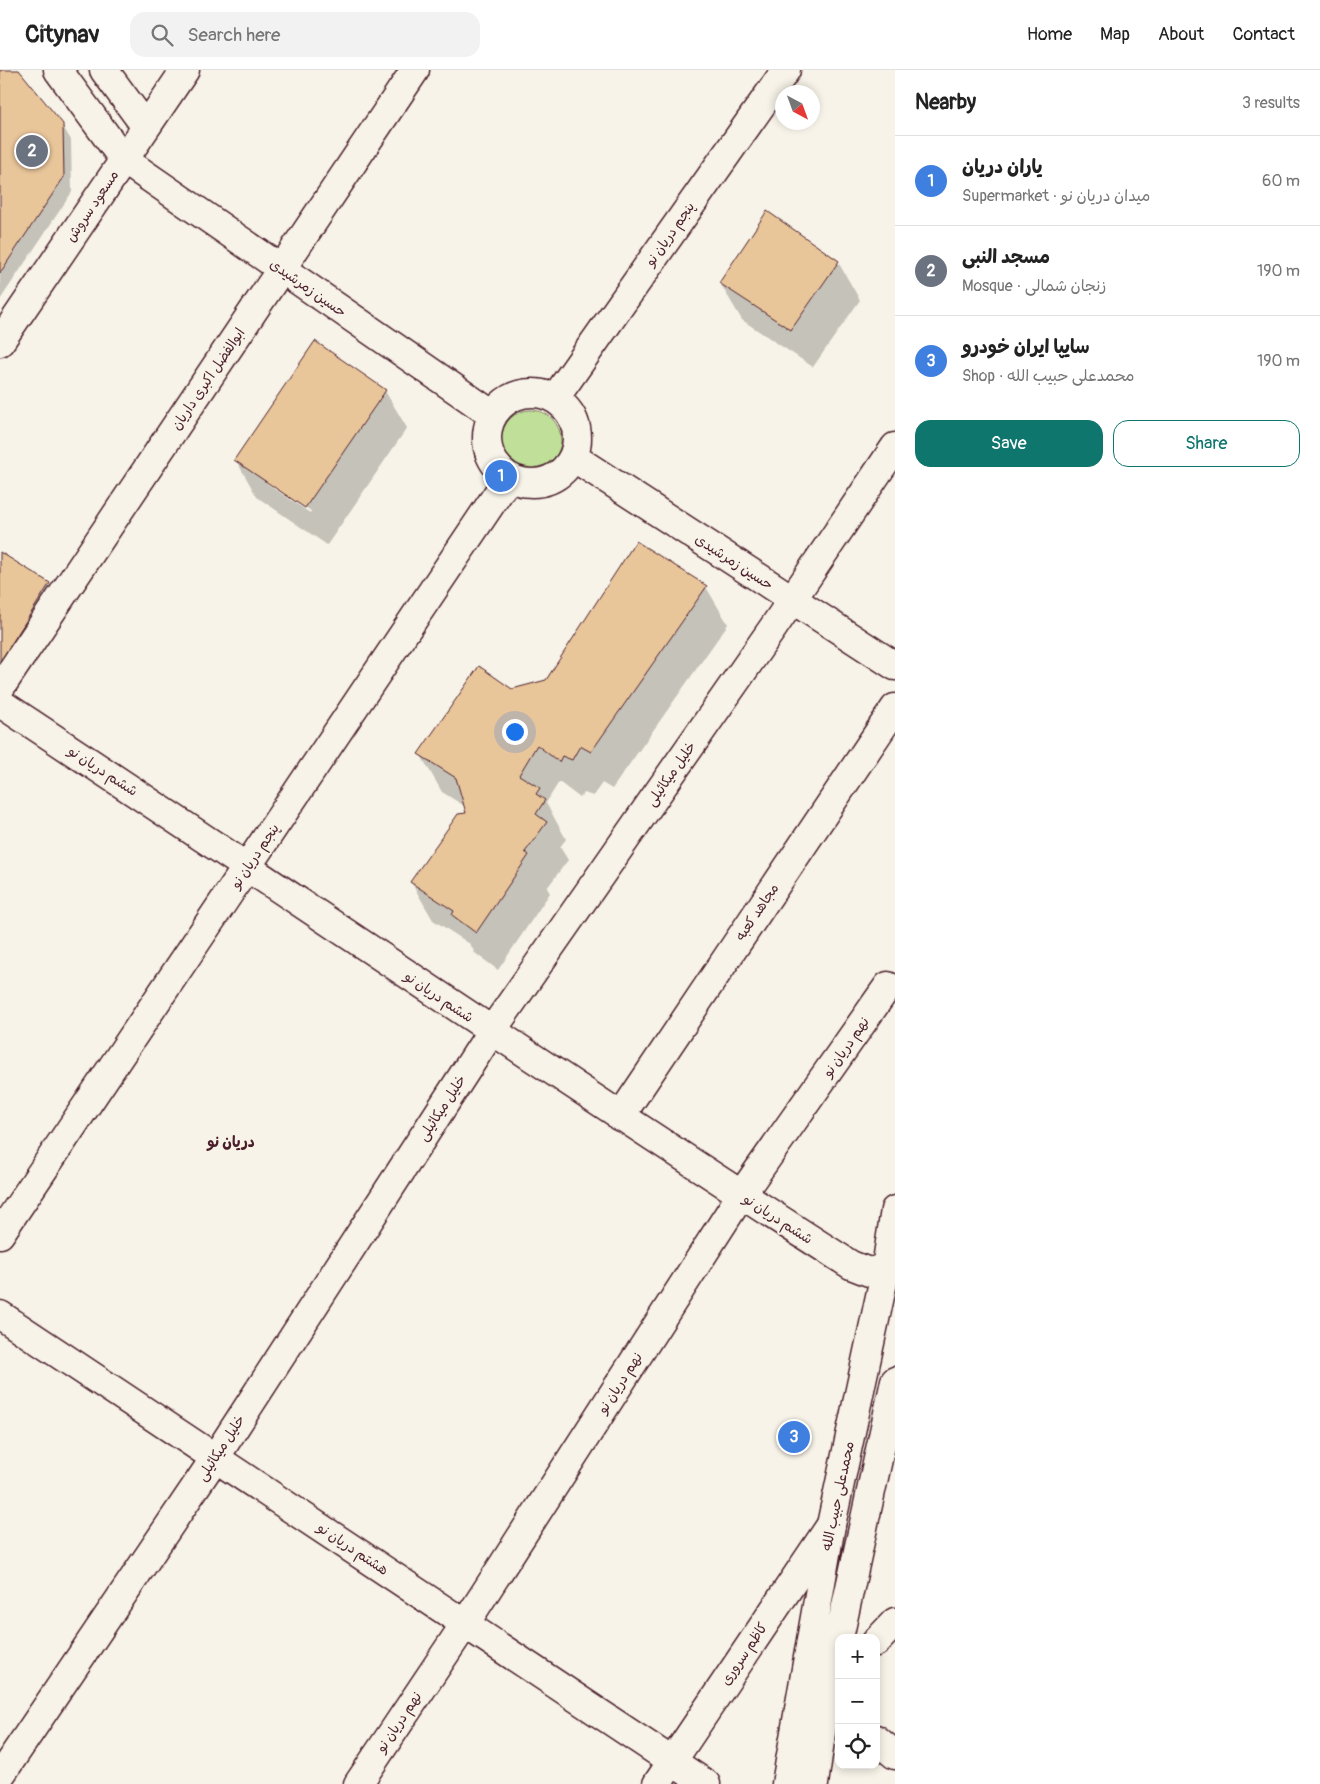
<!DOCTYPE html>
<html lang="en">
<head>
<meta charset="utf-8">
<style>
  :root { --surface:#fff; --page:#f2f2f2; --text:#222; --muted:#767676; --line:#e0e0e0; --accent:#0f766e }
  body { margin:0; font-family:Pangolin,"Playpen Sans Arabic",sans-serif; background:var(--page); color:var(--text) }
  .controls { position:absolute; right:15px; bottom:15px; display:grid; overflow:hidden; border-radius:10px; box-shadow:0 2px 8px #0003 }
  .controls button { width:45px; height:45px; display:grid; place-items:center; padding:0; border:0; border-bottom:1px solid var(--line); background:var(--surface); color:var(--text); font:25px sans-serif }
  .compass { position:absolute; left:775px; top:15px; width:45px; height:45px; border-radius:50%; background:var(--surface); box-shadow:0 2px 8px #0003; rotate:139deg }
  .you { position:absolute; left:514px; top:661px; width:18px; height:18px; margin:-12px; border:4px solid #fff; border-radius:50%; background:#1a73e8; box-shadow:0 0 0 8px #1a73e833 }
  .badge { display:grid; place-items:center; width:32px; height:32px; border-radius:50%; background:var(--accent); color:#fff; font-size:16px; font-weight:700 }
  .pin { position:absolute; translate:-50% -50%; border:2px solid #fff; box-shadow:0 1px 5px #0006 }
  .list { margin:0; padding:0; list-style:none }
  h2 { display:flex; justify-content:space-between; align-items:center; height:65px; margin:0; padding:0 20px; font-size:21px }
  h2 small { font-size:16px; font-weight:400; color:var(--muted) }
  .list li { display:grid; grid-template-columns:32px 1fr auto; gap:15px; align-items:center; box-sizing:border-box; height:90px; padding:0 20px; border-top:1px solid var(--line) }
  .list b { display:block; font-size:19px; white-space:nowrap }
  .list p { margin:0; font-size:16px; white-space:nowrap; color:var(--muted) }
  .list em { font-size:16px; font-style:normal; color:var(--muted) }
  .actions { display:flex; gap:10px; padding:15px 20px }
  .actions a { flex:1; padding:11px 0; border:1px solid var(--accent); border-radius:15px; text-align:center; font-size:18px; color:var(--accent) }
  .actions .main { background:var(--accent); color:#fff }
  .icon { flex:none; width:28px; height:28px; fill:none; stroke:currentColor; stroke-width:2; stroke-linecap:round; stroke-linejoin:round }
  .map { position:relative; flex:none; width:895px; height:1714px; overflow:hidden }
  header { display:flex; align-items:center; gap:30px; box-sizing:border-box; height:70px; padding:0 25px; background:var(--surface); border-bottom:1px solid var(--line) }
  header strong { font-size:24px }
  nav { display:flex; gap:28px; margin-inline-start:auto; font-size:18px }
  .search { width:350px; height:45px; background:var(--page); display:flex; align-items:center; gap:12px; box-sizing:border-box; padding:0 18px; border-radius:15px; color:var(--muted); font-size:19px }
  main { display:flex }
  aside { flex:1; background:var(--surface) }
  .map>svg:first-child { display:block }
  .green { fill:#c0e099; stroke:#858062 }
  .shadow { fill:#0003; fill-rule:evenodd }
  .building { fill:#e9c59a; stroke:#4a1f2b }
  .lines { fill:none; stroke-linecap:round; stroke-linejoin:round }
  .street-casing { stroke:#4a1f2b; stroke-width:31 }
  .secondary-casing { stroke:#4a1f2b; stroke-width:31 }
  .street { stroke:#f7f3e8; stroke-width:28 }
  .secondary { stroke:#f7f3e8; stroke-width:28 }
  .labels { text-anchor:middle; dominant-baseline:central; stroke-width:4; stroke-linejoin:round; paint-order:stroke }
  .street-label { font-size:14px; fill:#4a1f2b; stroke:#f7f3e8 }
  .neighbourhood-label { font-size:15px; font-weight:bold; fill:#4a1f2b; stroke:#f7f3e8 }
</style>
</head>
<body>
<header>
<strong>Citynav</strong>
<div class="search"><svg class="icon" aria-label="search" viewBox="0 0 24 24"><circle cx="10" cy="10" r="6"/><path d="M15 15l6 6"/></svg>Search here</div>
<nav><a>Home</a><a>Map</a><a>About</a><a>Contact</a></nav>
</header>
<main>
<div class="map">
<svg width="895" height="1714" viewBox="0 0 895 1714">
  <rect width="100%" height="100%" fill="#f7f3e8"/>
  <filter id="ink" filterUnits="userSpaceOnUse"><feTurbulence type="fractalNoise" baseFrequency=".02" numOctaves="2"/><feDisplacementMap in="SourceGraphic" scale="10" xChannelSelector="R" yChannelSelector="G"/><feConvolveMatrix kernelMatrix="1 2 1 2 8 2 1 2 1" color-interpolation-filters="sRGB"/></filter>
  <g filter="url(#ink)">
    <path class="green" d="M501 370a30 30 0 1 1 60 0a30 30 0 1 1-60 0Z"/>
    <path class="shadow" d="M0 0H17L62 55 71 70 72 122 0 230Z
      M838 192 860 230 813 297 742 250 720 213Z
      M385 321 407 358 327 475 257 427 236 390ZM266 410 311 441 310 443 266 413Z
      M0 483 49 513 65 541 15 620 0 611Z
      M706 517 728 554 612 719 602 713 593 726 584 723 580 728 559 712 546 733 566 769 560 777 568 790 547 818 550 823 498 900 475 883 470 874 433 850 411 812 468 744 466 737 442 722 420 684 512 620 547 611Z"/>
    <path class="building" d="M0 0H19L63 54 64 107 0 203Z
      M767 141 839 191 791 260 719 213Z
      M315 271 386 320 305 438 234 390Z
      M636 471 707 516 591 682 580 676 572 690 562 686 559 692 537 675 519 705 540 718 536 724 545 730 536 744 547 752 525 782 529 785 476 863 452 845 454 841 410 812 458 744 466 743 456 708 418 684 479 596 512 619 546 610Z
      M0 482 50 513 0 592Z"/>
    <g class="lines">
      <defs>
        <path id="street" d="M124 90 493 345
          M487 368a45 45 0 1 1 90 0a45 45 0 1 1-90 0Z
          M555 328 786 0
          M573 387 895 596
          M0 618 415 0
          M0 633C284 820 564 1012 851 1195L869 1202 886 1198
          M620 1047 895 638
          M0 1164 509 407
          M0 1245 706 1714
          M876 1572 895 1552
          M876 1669 895 1685
          M0 1706 215 1388 491 962 775 555 895 377
          M358 1714 465 1554 741 1125 888 916
          M657 1714 831 1455"/>
        <path id="secondary" d="M58 0 124 90
          M104 0 146 57
          M0 272 185 0
          M839 1568 895 1311
          M786 1714 831 1455 886 1198 895 1140
          M814 1714 826 1627 839 1568"/>
      </defs>
      <use href="#street" class="street-casing"/>
      <use href="#secondary" class="secondary-casing"/>
      <use href="#street" class="street"/>
      <use href="#secondary" class="secondary"/>
    </g>
  </g>
  <g class="labels">
    <g class="street-label">
      <text transform="translate(92 136) rotate(-56)">مسعود سروش</text>
      <text transform="translate(670 164) rotate(-55)">پنجم دریان‌ نو</text>
      <text transform="translate(308 218) rotate(35)">حسین زمرشيدی</text>
      <text transform="translate(208 309) rotate(-56)">ابوالفضل اکبری داریان</text>
      <text transform="translate(734 492) rotate(33)">حسین زمرشيدی</text>
      <text transform="translate(103 701) rotate(33)">ششم دریان‌ نو</text>
      <text transform="translate(671 704) rotate(-55)">خلیل میکائیلی</text>
      <text transform="translate(255 786) rotate(-56)">پنجم دریان‌ نو</text>
      <text transform="translate(757 842) rotate(-56)">مجاهد کعبه</text>
      <text transform="translate(439 927) rotate(34)">ششم دریان‌ نو</text>
      <text transform="translate(846 977) rotate(-55)">نهم دریان‌ نو</text>
      <text transform="translate(442 1038) rotate(-57)">خلیل میکائیلی</text>
      <text transform="translate(778 1149) rotate(33)">ششم دریان‌ نو</text>
      <text transform="translate(620 1313) rotate(-57)">نهم دریان‌ نو</text>
      <text transform="translate(221 1378) rotate(-57)">خلیل میکائیلی</text>
      <text transform="translate(838 1426) rotate(-78)">محمدعلی حبیب الله</text>
      <text transform="translate(353 1479) rotate(34)">هشتم دریان‌ نو</text>
      <text transform="translate(744 1584) rotate(-56)">کاظم سروری</text>
      <text transform="translate(399 1652) rotate(-56)">نهم دریان‌ نو</text>
    </g>
    <g class="neighbourhood-label">
      <text x="231" y="1072">دریان نو</text>
    </g>
  </g>
</svg>
<div class="controls">
<button>+</button>
<button>−</button>
<button><svg class="icon" aria-label="locate" viewBox="0 0 24 24"><circle cx="12" cy="12" r="6"/><path d="M12 2v4M12 18v4M2 12h4M18 12h4"/></svg></button>
</div>
<svg class="compass" viewBox="-18 -18 36 36"><path d="M0-13l5 13h-10z" fill="#e53935"/><path d="M0 13l5-13h-10z" fill="#767676"/></svg>
<div class="you"></div>
<div class="pin badge" style="left:501px;top:406px;background:#3f7fe0">1</div>
<div class="pin badge" style="left:32px;top:81px;background:#6b7280">2</div>
<div class="pin badge" style="left:794px;top:1367px;background:#3f7fe0">3</div>
</div>
<aside>
<h2>Nearby<small>3 results</small></h2>
<ul class="list">
<li><span class="badge" style="background:#3f7fe0">1</span><div><b>یاران دریان</b><p>Supermarket · میدان دریان نو</p></div><em>60 m</em></li>
<li><span class="badge" style="background:#6b7280">2</span><div><b>مسجد النبی</b><p>Mosque · زنجان شمالی</p></div><em>190 m</em></li>
<li><span class="badge" style="background:#3f7fe0">3</span><div><b>سایپا ایران خودرو</b><p>Shop · محمدعلی حبیب الله</p></div><em>190 m</em></li>
</ul>
<div class="actions"><a class="main">Save</a><a>Share</a></div>
</aside>
</main>
</body>
</html>
